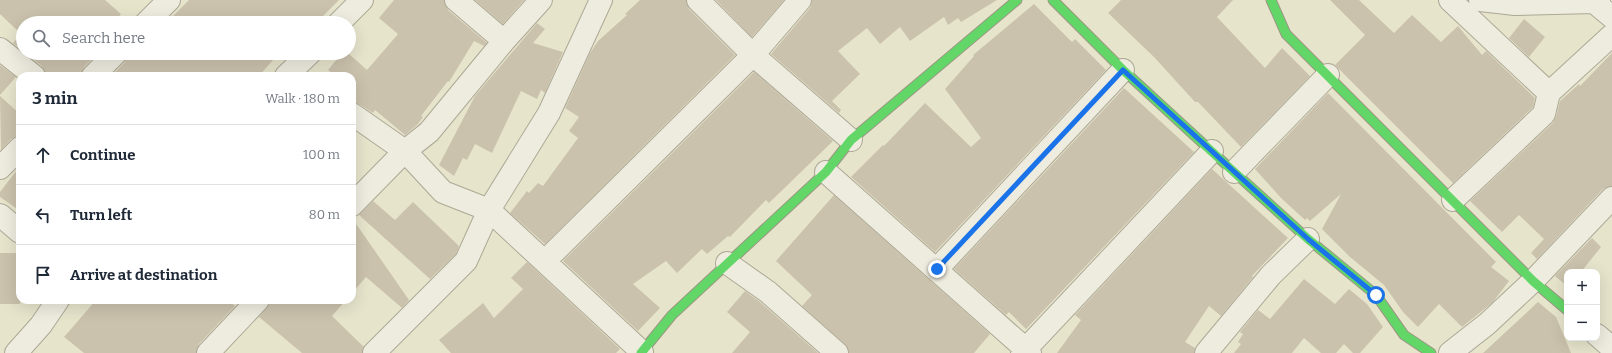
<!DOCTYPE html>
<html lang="en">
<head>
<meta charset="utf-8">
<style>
  :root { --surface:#fff; --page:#f2f2f3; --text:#1f2937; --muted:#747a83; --line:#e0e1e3 }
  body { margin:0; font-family:Bitter,serif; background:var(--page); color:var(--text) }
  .controls { position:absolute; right:12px; bottom:12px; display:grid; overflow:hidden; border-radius:8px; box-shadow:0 4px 16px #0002 }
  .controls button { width:36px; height:36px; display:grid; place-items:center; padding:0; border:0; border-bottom:1px solid var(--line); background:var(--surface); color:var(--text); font:20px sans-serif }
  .stop { position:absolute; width:12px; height:12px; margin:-9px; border:3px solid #1a73e8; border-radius:50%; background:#fff }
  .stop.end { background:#1a73e8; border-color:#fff; box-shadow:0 1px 4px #0008 }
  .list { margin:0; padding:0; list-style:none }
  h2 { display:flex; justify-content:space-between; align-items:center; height:52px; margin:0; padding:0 16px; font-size:17px }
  h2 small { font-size:13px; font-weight:400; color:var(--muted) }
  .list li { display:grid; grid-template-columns:26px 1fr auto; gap:12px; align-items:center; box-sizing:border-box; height:60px; padding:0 16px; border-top:1px solid var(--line) }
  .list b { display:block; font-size:15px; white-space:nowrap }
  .list em { font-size:13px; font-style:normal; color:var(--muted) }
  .icon { flex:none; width:22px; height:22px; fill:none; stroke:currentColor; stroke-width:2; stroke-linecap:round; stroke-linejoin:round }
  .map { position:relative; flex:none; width:1612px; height:353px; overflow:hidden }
  .search { position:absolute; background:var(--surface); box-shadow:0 4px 16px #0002; left:16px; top:16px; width:340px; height:44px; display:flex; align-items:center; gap:10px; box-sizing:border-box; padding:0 14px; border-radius:22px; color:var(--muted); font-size:15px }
  .panel { position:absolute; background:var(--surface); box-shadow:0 4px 16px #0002; left:16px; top:72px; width:340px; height:232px; border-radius:12px }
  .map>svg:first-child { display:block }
  .building { fill:#cbc2ad }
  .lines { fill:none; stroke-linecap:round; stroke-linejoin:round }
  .street-casing { stroke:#aca895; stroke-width:24 }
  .fast-casing { stroke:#9c9785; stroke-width:11 }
  .street { stroke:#eeecdf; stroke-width:22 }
  .fast { stroke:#63d668; stroke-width:9 }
  .route { stroke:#1a73e8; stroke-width:5 }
</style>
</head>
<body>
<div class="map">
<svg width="1612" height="353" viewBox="0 0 1612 353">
  <rect width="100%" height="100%" fill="#e7e4cc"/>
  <path class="building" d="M0 0H105L121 14 113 23H23V51L13 43 21 34 0 14Z
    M189 0H339L316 23H166Z
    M394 0H444L448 10 487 43 484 46 474 41 449 82 448 81 421 116 423 117 418 124 405 135 375 110 373 113 359 104 352 102V76H336L328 70 342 53H348L367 70 398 34 379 18Z
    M475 0H524L503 24Z
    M640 0H686L689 9 735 55 545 244 510 213 527 191 529 193 538 183 543 186 578 138 569 131 579 117 565 108 590 53 598 41 627 15 625 14Z
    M716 0H784L752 37Z
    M812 0H997L961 22 958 18 948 25 944 17 910 41 900 27 880 44 867 28 838 51 860 74 832 101 841 110 839 113 771 54 810 8Z
    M1121 0H1233L1217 17 1265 68 1282 48 1310 76 1241 147 1198 102H1195L1154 57 1108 13Z
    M1330 0H1359L1394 33 1412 15 1441 42 1458 26 1482 55 1486 51 1535 98 1533 107 1453 183 1335 65 1365 35Z
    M1034 4 1072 42 1075 39 1106 70 935 252 851 177 883 145 884 146 925 103 971 147 981 138 945 89 974 56 973 55Z
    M1524 19 1545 37 1529 57 1509 38Z
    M537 23 545 29 533 43 563 52 545 93 541 90 537 99 521 91 492 153 475 144 467 160 463 158 454 176 439 165 475 96Z
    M25 53H98L84 67 81 76H47L42 66Z
    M128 53H279L259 76H111L125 62Z
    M1612 53V186L1603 189 1537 259 1531 253 1544 239 1519 215 1502 232 1470 201 1553 123 1556 117 1560 101 1579 84 1580 86Z
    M0 65 16 77 0 95Z
    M754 72 833 141 769 203 766 200 730 237 728 236 707 254 702 249 677 273 666 261 633 284 660 308 638 331 563 261Z
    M1124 88 1194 152 1026 329 1009 312 1006 315 954 269Z
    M1328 93 1496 262 1491 267 1509 281 1493 302 1462 327 1439 304 1418 327 1403 312 1384 285 1350 257 1322 229 1341 194 1310 221 1307 218 1305 220 1281 198 1255 169Z
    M0 96 20 114V136L11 139 1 150Z
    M20 166V211L0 197V192Z
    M1212 169 1288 238 1252 276 1253 277 1221 316 1209 306 1185 342 1195 348 1194 353H1057L1081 320 1075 315Z
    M834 195 990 334 974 353H849L845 344 802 306 812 295 776 261Z
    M373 201 395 220 413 202 459 246 456 254 430 279 359 215Z
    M352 218 409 300 402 308 366 277 352 293Z
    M1592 238 1601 247 1581 272H1567V286L1555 276Z
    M0 253H20V304H0Z
    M527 262 620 349 616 353H451L439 340 483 303 494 318 523 289 511 278Z
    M1304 279 1335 304 1349 289 1367 304 1383 327 1360 353H1353L1344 344 1336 353H1321L1304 338 1292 353H1234L1241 344 1238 342 1243 334 1240 332 1258 310 1270 319Z
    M745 291 760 302 818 353H732L750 332 727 312Z
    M96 300H228L235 306 199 344 196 353H84L64 337Z
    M273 300H346L332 316 364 347 362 353H302L259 317Z
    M1538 302 1556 317 1571 353H1483Z"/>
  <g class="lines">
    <defs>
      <path id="street" d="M456 0 504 41
        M698 0 753 55 800 0
        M1450 0 1549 93
        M1480 0 1515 4 1594 2 1599 0
        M1594 2 1612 17
        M146 23 169 0
        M339 23 362 0
        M0 49 34 76
        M93 76 116 53
        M286 76 310 53
        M352 114 405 151 443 192 489 210 642 352
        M0 168 20 148
        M826 172 1030 353
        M1234 172 1328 75
        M1453 200 1544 114 1549 93 1612 35
        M352 205 405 151 429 132 504 41 541 0
        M0 215 20 232
        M545 261 753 55 851 140
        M727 263 768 292 837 353
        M937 269 1123 70
        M1597 335 1612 348
        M16 353 41 325 58 300
        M208 353 258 300
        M374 353 466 261 489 210 549 113 601 0
        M1022 353 1212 151
        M1206 353 1271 275 1308 239
        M1450 353 1487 324 1533 281 1612 198"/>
      <path id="fast" d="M1053 0 1123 70 1234 172 1308 239 1376 295 1404 335 1431 353
        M1271 0 1286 34 1533 281 1567 310
        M641 353 672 315 826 172 851 140 1017 0"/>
    </defs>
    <use href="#street" class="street-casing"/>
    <use href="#fast" class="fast-casing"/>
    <use href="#street" class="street"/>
    <use href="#fast" class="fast"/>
  </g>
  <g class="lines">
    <path class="route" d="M937 269 1123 70 1308 239 1376 295"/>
  </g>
</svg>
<div class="controls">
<button>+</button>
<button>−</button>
</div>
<div class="stop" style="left:1376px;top:295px"></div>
<div class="stop end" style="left:937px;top:269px"></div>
<div class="search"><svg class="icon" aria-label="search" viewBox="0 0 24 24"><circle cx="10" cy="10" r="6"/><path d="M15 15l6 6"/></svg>Search here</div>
<section class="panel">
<h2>3 min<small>Walk · 180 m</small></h2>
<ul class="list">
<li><svg class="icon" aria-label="ahead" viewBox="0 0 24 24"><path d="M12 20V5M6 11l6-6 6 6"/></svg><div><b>Continue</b></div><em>100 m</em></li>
<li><svg class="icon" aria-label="left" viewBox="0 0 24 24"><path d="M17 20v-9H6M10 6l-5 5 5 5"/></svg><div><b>Turn left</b></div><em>80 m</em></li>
<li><svg class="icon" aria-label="arrive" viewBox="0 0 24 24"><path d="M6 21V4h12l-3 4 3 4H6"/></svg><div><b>Arrive at destination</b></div></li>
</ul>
</section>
</div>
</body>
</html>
